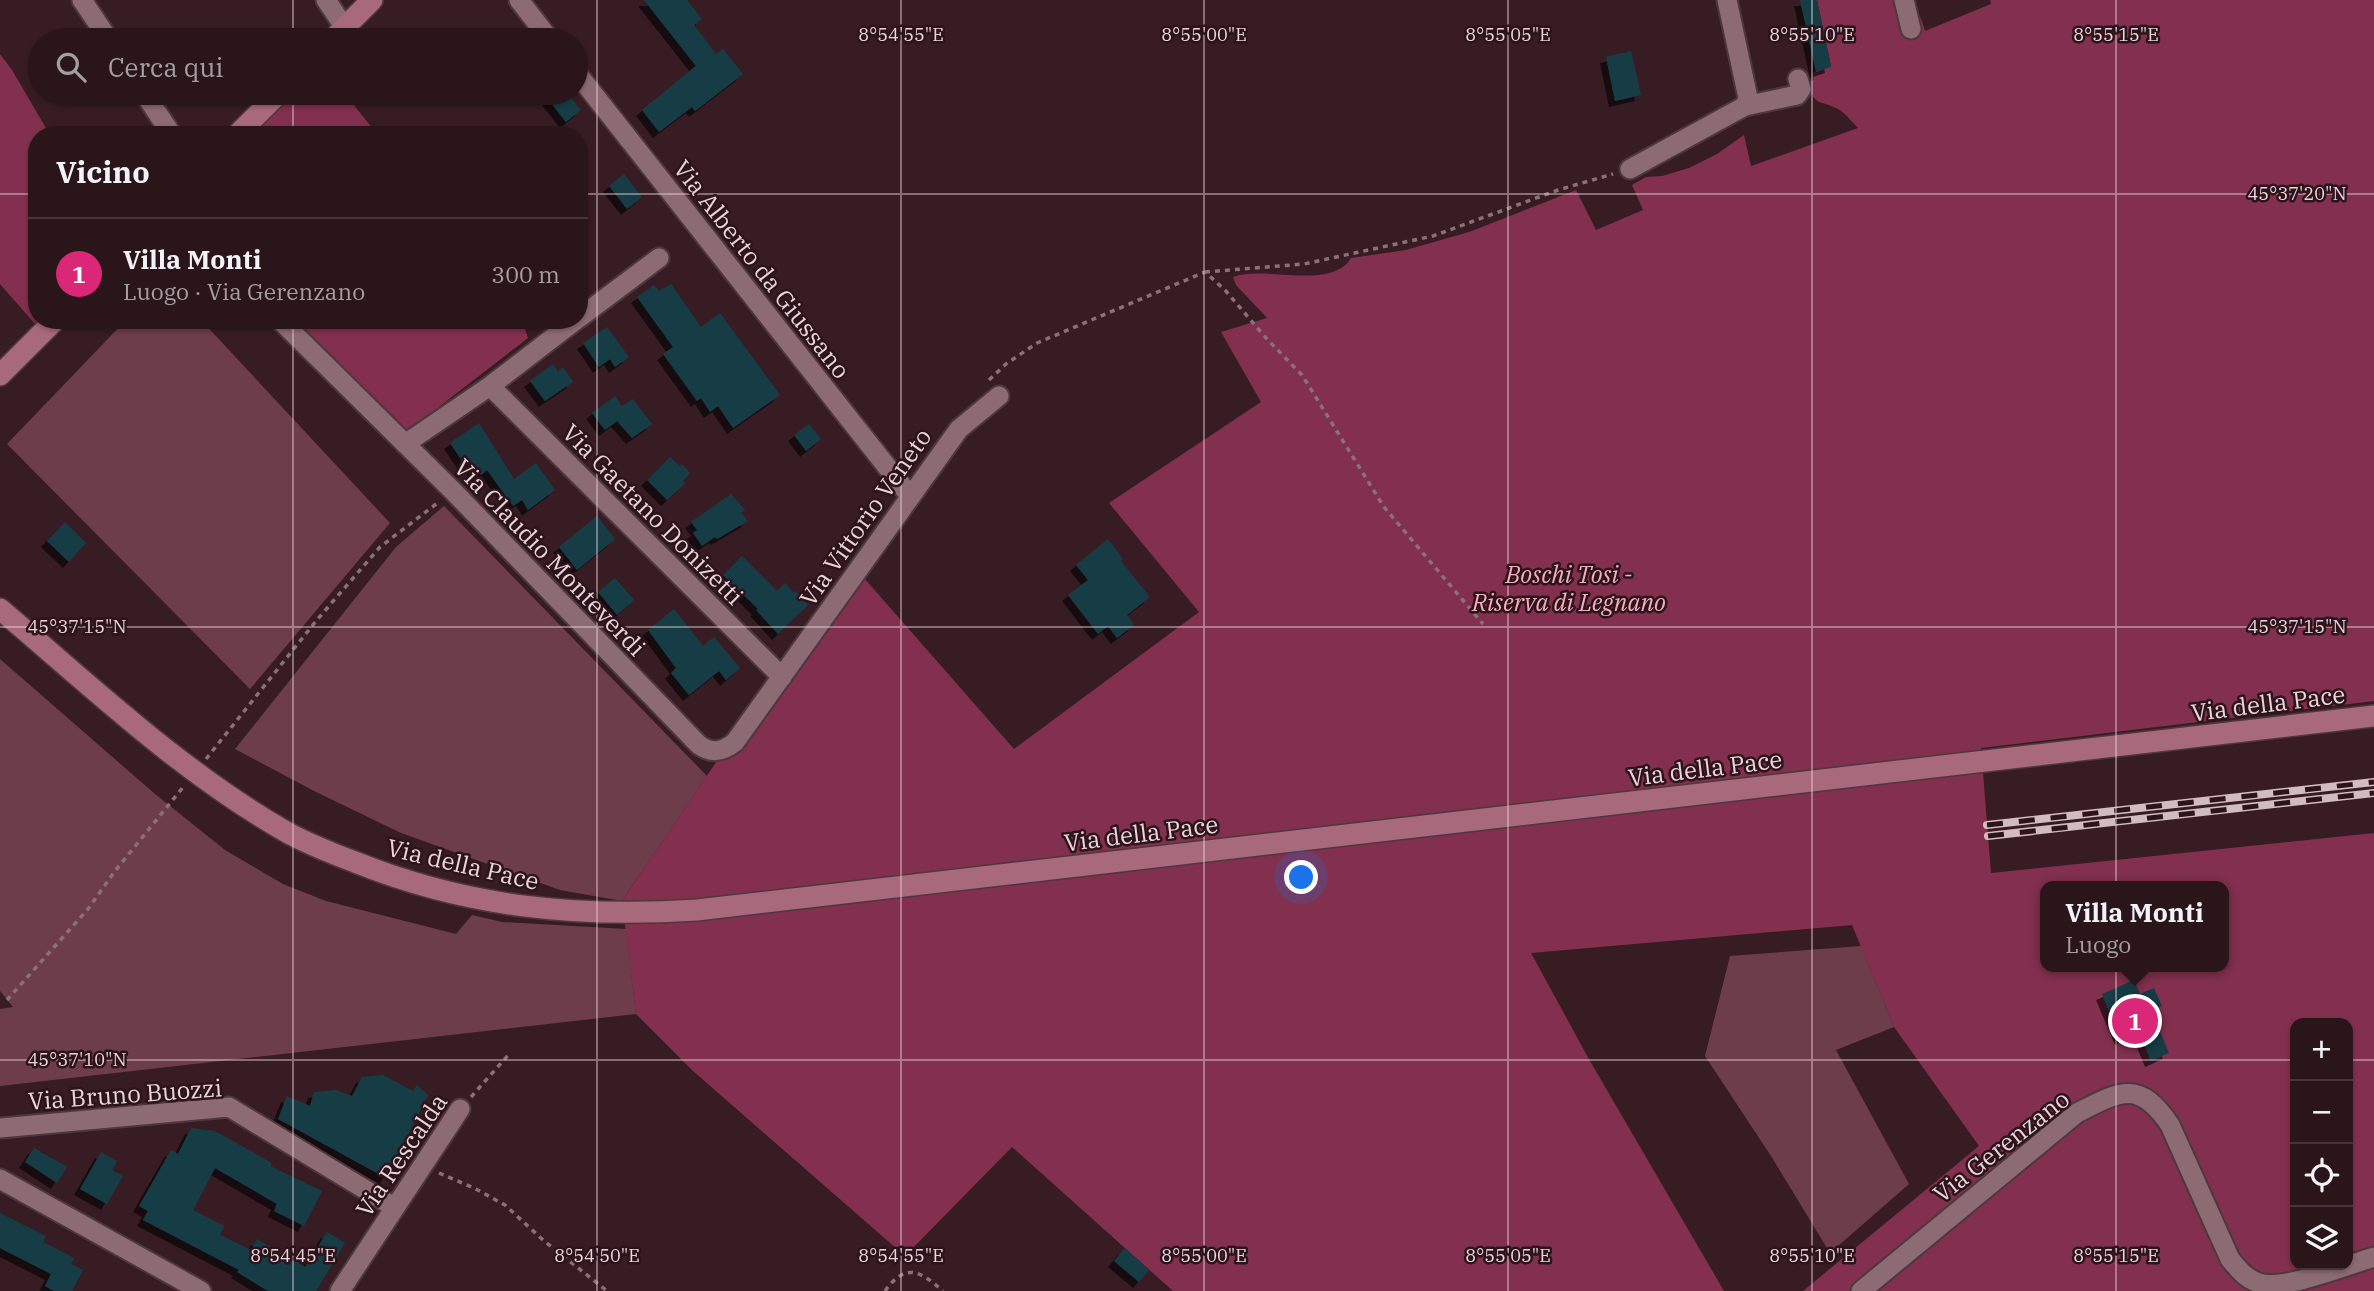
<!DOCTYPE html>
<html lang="it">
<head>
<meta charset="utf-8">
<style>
  :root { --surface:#2a151b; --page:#321e24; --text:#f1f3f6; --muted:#a59fa3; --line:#46343a; --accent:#db2777 }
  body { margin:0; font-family:"IBM Plex Serif",serif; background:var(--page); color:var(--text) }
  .controls { position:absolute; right:21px; bottom:21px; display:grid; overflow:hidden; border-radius:14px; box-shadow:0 2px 5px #0004 }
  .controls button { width:63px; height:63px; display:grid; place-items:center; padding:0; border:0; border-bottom:2px solid var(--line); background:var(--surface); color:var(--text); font:35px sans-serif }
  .you { position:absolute; left:1302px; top:878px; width:24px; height:24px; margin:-18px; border:5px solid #fff; border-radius:50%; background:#1a73e8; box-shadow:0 0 0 10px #1a73e833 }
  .badge { display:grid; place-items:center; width:46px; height:46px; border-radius:50%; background:var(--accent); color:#fff; font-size:23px; font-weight:700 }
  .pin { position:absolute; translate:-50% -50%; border:4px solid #fff; box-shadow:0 2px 7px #0006 }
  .popup { position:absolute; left:2040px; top:881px; width:189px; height:91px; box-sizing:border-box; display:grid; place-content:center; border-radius:14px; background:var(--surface); filter:drop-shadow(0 2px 5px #0005); font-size:23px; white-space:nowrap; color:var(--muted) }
  .popup b { font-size:26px; color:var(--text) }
  .popup::after { content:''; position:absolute; left:50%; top:100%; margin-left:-14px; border:14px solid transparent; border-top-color:var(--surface) }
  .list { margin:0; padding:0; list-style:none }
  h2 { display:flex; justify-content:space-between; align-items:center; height:91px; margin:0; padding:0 28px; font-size:30px }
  h2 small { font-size:23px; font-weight:400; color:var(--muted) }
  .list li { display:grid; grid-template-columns:46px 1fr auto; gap:21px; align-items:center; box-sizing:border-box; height:112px; padding:0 28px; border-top:2px solid var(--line) }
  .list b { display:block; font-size:26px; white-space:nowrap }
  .list p { margin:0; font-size:23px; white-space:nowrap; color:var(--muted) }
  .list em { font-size:23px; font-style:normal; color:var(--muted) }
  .icon { flex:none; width:38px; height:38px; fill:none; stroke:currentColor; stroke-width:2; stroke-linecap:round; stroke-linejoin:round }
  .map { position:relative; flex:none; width:2374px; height:1291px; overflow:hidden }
  .search { position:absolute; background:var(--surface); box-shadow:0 2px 5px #0004; left:28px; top:28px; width:560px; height:77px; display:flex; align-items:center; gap:18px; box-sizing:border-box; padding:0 24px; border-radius:38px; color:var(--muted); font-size:26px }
  .panel { position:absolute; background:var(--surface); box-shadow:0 2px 5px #0004; left:28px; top:126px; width:560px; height:203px; border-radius:28px }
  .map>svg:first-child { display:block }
  .green { fill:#6e3d4c }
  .forest { fill:#82304d; fill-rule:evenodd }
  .building { fill:#173e45; filter:url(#shadow) }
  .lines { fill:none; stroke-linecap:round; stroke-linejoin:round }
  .street-casing { stroke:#4e373f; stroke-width:23 }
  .secondary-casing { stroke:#4e373f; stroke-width:24 }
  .path { stroke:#897177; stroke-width:3.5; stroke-dasharray:5 5; stroke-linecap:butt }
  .street { stroke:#8d6b74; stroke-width:19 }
  .secondary { stroke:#a8697c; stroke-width:21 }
  .rail-casing { stroke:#d1bcc1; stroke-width:8 }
  .rail { stroke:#2d131b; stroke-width:5; stroke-dasharray:16; stroke-linecap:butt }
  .ticks { fill:none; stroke:#e8d4d9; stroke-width:2; stroke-opacity:0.45 }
  .labels { text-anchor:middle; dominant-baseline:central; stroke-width:5; stroke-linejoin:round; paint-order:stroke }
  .street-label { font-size:24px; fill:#e8d4d9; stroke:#2d131b }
  .park-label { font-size:24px; font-style:italic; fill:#f5adc0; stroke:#2d131b }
  .ticks-label { font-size:18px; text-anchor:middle; fill:#e8d4d9; stroke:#2d131b; stroke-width:5; stroke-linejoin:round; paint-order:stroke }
</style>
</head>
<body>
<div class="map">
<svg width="2374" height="1291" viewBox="0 0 2374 1291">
  <defs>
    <filter id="shadow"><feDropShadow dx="-6" dy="6" stdDeviation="0" flood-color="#0009"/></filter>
  </defs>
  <rect width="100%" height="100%" fill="#381c24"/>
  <path class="green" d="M126 320H201L390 523 250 689 7 444Z
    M444 506 707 776 622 901 560 890 401 833 314 791 235 749 396 547Z
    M0 659 155 794 225 850 283 884 326 901 456 934 472 915 502 922 626 929 636 1014 0 1086V1009L13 1007 0 991Z
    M1861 946 1894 1027 1836 1050 1909 1184 1830 1253 1771 1156 1705 1056 1730 956Z"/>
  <path class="forest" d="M1817 0H1896L1901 22 1921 18 1925 31 1991 4 1990 0H2374V701L1981 748 1991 873 2374 833V1291H1803L1979 1146 1894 1027 1852 925 1531 953 1590 1061 1724 1291H1173L1012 1147 905 1256 693 1071 636 1014 622 901 723 752 864 578 1014 749 1199 612 1109 503 1261 402 1221 332 1267 318 1236 285 1233 277C1265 265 1331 291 1351 258L1406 250 1469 232 1576 190 1596 230 1643 210 1632 185 1646 177 1662 176 1689 168 1717 154 1744 135 1751 166 1858 128C1853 123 1847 115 1841 111 1822 98 1815 110 1808 83L1814 80 1811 73 1831 66ZM2046 886H2224V967H2046ZM2295 1023H2348V1265H2295Z
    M0 54 12 70 50 135H37V320H39L35 324 0 284Z
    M288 93H344L378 135H247Z
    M283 320H522L528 338 409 430 402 431Z"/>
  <path class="building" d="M644 0H687L702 19 694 25 716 54 723 49 743 74 695 111 692 107 659 132 642 110 696 66Z
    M1800 0H1817L1831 67 1816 72Z
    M1631 51 1641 95 1615 101 1606 57Z
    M543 93H567L581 110 566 122Z
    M624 174 642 197 627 209 609 186Z
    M671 284 701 327 720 313 780 395 733 428 718 406 710 412 701 398 697 401 663 354 673 347 637 297 654 285 659 291Z
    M607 327 629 357 615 367 610 359 599 367 583 343Z
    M553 364 558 372 563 367 573 382 545 401 530 381Z
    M615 396 622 406 633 399 652 424 632 438 617 421 605 430 592 413Z
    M479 423 514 479 536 463 555 490 528 510 522 500 513 506 487 470 481 475 478 471 475 472 469 463 465 465 450 443Z
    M809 424 821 439 806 451 794 435Z
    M670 457 680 466 682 464 690 473 683 481 686 483 667 500 647 480Z
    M731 494 745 510 741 513 748 521 717 539 715 537 702 546 693 533 697 530 691 522Z
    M597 516 615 539 577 570 559 547Z
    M65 522 86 543 69 562 47 541Z
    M1108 539 1123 559 1121 561 1150 597 1127 615 1134 625 1117 638 1108 626 1098 634 1068 595 1088 580 1076 565Z
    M742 556 777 591 785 583 794 593 796 591 808 605 778 634 756 610 758 609 723 575Z
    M615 578 634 600 617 615 598 592Z
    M674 609 703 646 714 637 740 668 726 680 719 671 689 695 671 673 676 668 648 630Z
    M2134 980 2140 994 2154 988 2162 1006 2151 1010 2169 1053 2151 1061 2139 1032 2121 1039 2102 994Z
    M383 1075 413 1091 417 1085 428 1095 386 1178 278 1119 287 1096 310 1106 314 1092 336 1090 352 1096 362 1077Z
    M191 1128 215 1131 272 1163 270 1166 322 1191 304 1226 274 1211 277 1204 215 1168 193 1210 224 1226 220 1235 251 1250 257 1239 305 1267 327 1232 345 1243 316 1291H268L237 1272 239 1270 143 1220 148 1211 139 1206 171 1150 178 1154Z
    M34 1148 67 1167 57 1183 25 1162Z
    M101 1152 117 1161 112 1170 123 1176 107 1204 80 1189Z
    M0 1213 46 1236 43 1242 74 1258 71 1264 83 1270 72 1291H54L45 1286 51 1274 0 1248Z
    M1125 1248 1149 1270 1139 1282 1114 1261Z"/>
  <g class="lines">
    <defs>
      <path id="street" d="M82 0 109 40
        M326 0 345 28
        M519 0 550 40
        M1727 0 1748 98 1745 106
        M1904 0 1911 29
        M576 72 910 496
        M144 93 172 135
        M1630 169 1745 106 1797 95 1801 89 1798 79
        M579 318 659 258
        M280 320 453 491 699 745C712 754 723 752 735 742L959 429 999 396
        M490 386 782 677
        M405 444 490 386 576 320
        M0 1128 229 1107 394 1207
        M0 1179 201 1291
        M340 1291 460 1109
        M1861 1291 2077 1113C2120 1091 2139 1079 2170 1125L2230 1259C2238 1269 2246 1279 2259 1283 2283 1291 2348 1265 2374 1257"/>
      <path id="secondary" d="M332 40 372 0
        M237 135 279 93
        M0 375 55 320
        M0 609C91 686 179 770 283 830 305 843 331 853 355 862 467 907 577 918 697 910L2374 716"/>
    </defs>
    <use href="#street" class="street-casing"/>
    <use href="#secondary" class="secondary-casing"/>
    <path class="path" d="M1205 272 1304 264 1433 236 1558 190 1613 174
      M989 380 1006 364 1037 343 1205 272 1225 290 1266 338 1302 375 1384 507 1483 624
      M206 759 316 621 380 547 440 501
      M7 1000 88 909 115 871 184 786
      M471 1097 510 1053
      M439 1173 474 1188 505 1205 543 1240 607 1291
      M885 1291C906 1262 920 1271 943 1291"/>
    <use href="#street" class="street"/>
    <use href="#secondary" class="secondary"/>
    <defs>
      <path id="rail" d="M1987 825 2374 782
        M1988 836 2374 793"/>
    </defs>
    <use href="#rail" class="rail-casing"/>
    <use href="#rail" class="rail"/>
  </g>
  <path class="ticks" d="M293 0V40M597 0V1291M901 0V1291M1204 0V1291M1508 0V1291M1812 0V1291M2116 0V1291M293 93V135M0 194H37M579 194H2374M293 320V1291M0 627H2374M0 1060H2295M2348 1060H2374"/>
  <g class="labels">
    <g class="street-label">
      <text transform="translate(762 269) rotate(52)">Via Alberto da Giussano</text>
      <text transform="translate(653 514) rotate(45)">Via Gaetano Donizetti</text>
      <text transform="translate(865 517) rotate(-55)">Via Vittorio Veneto</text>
      <text transform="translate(550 557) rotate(46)">Via Claudio Monteverdi</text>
      <text transform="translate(2268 703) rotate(-7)">Via della Pace</text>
      <text transform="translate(1705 768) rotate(-7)">Via della Pace</text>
      <text transform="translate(1141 833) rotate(-7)">Via della Pace</text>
      <text transform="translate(463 864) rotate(13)">Via della Pace</text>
      <text transform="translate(125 1094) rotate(-4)">Via Bruno Buozzi</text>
      <text transform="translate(2001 1146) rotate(-38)">Via Gerenzano</text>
      <text transform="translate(401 1155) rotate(-56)">Via Rescalda</text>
    </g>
    <g class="park-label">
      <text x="1569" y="574">Boschi Tosi -<tspan x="1569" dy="28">Riserva di Legnano</tspan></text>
    </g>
  </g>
  <g class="ticks-label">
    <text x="901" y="41">8°54'55"E</text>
    <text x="1204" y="41">8°55'00"E</text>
    <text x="1508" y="41">8°55'05"E</text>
    <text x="1812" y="41">8°55'10"E</text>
    <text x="2116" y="41">8°55'15"E</text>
    <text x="2297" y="200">45°37'20"N</text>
    <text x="77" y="633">45°37'15"N</text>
    <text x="2297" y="633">45°37'15"N</text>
    <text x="77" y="1066">45°37'10"N</text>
    <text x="293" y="1262">8°54'45"E</text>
    <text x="597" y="1262">8°54'50"E</text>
    <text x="901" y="1262">8°54'55"E</text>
    <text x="1204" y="1262">8°55'00"E</text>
    <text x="1508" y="1262">8°55'05"E</text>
    <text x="1812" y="1262">8°55'10"E</text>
    <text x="2116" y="1262">8°55'15"E</text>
  </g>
</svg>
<div class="controls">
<button>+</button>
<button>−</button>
<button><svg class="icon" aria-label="locate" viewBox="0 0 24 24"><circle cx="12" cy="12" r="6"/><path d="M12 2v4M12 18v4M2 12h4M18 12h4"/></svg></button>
<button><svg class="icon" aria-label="layers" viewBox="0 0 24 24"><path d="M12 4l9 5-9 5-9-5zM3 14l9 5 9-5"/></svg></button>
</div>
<div class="you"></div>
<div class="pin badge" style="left:2135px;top:1021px">1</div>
<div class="popup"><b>Villa Monti</b>Luogo</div>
<div class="search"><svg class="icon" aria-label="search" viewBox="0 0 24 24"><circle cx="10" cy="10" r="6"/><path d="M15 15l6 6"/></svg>Cerca qui</div>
<section class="panel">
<h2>Vicino<small></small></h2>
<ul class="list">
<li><span class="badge">1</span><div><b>Villa Monti</b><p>Luogo · Via Gerenzano</p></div><em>300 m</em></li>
</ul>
</section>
</div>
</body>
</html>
